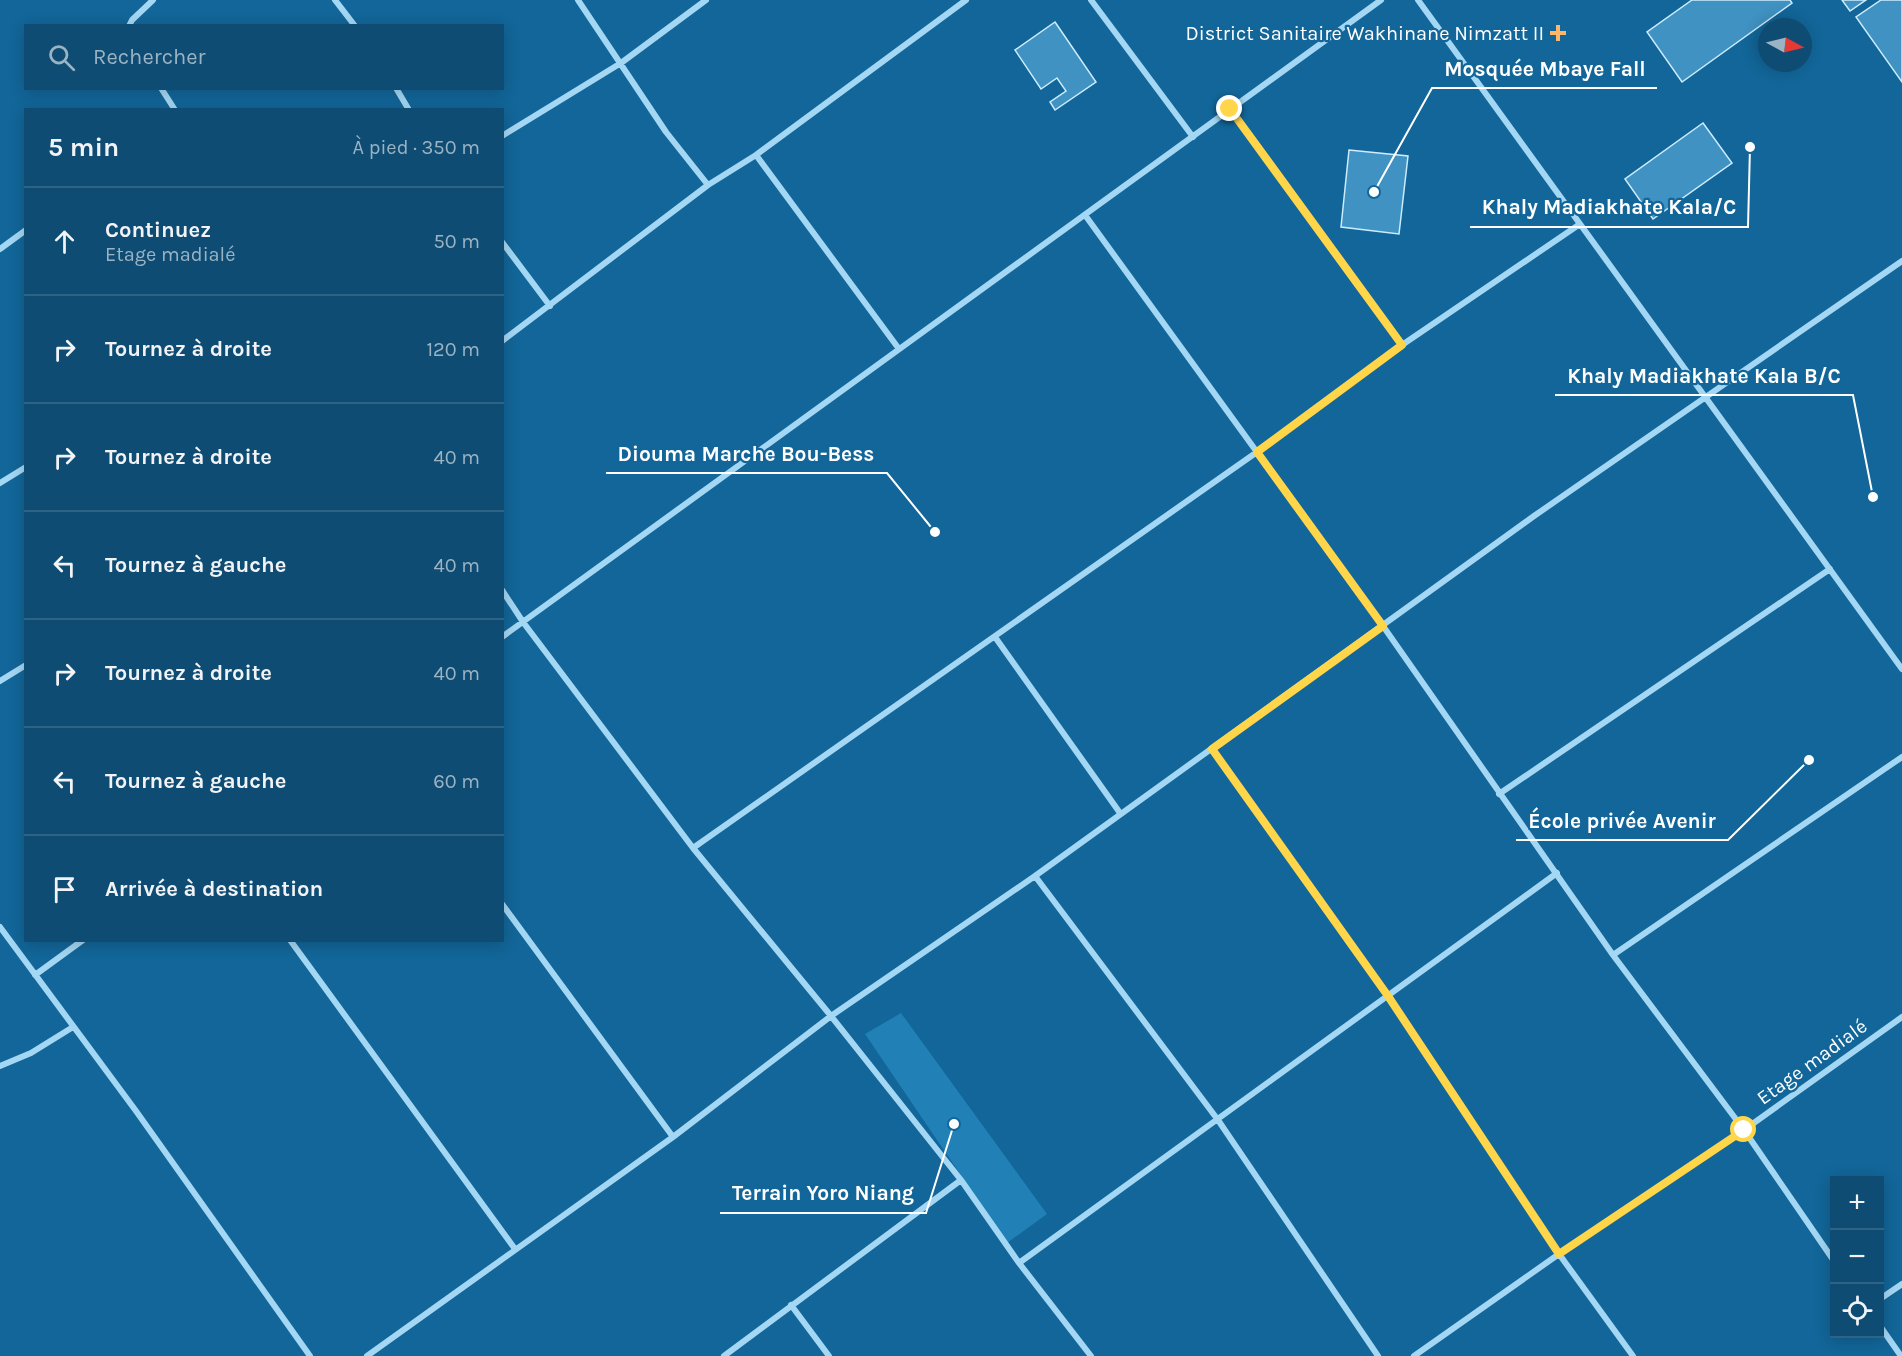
<!DOCTYPE html>
<html lang="fr">
<head>
<meta charset="utf-8">
<style>
  :root { --surface:#0e4c73; --page:#1c567b; --text:#f1f3f6; --muted:#9bb4c4; --line:#2e6385 }
  body { margin:0; font-family:Karla,sans-serif; background:var(--page); color:var(--text) }
  .controls { position:absolute; right:18px; bottom:18px; display:grid; overflow:hidden; border-radius:0px; box-shadow:0 3px 15px #0003 }
  .controls button { width:54px; height:54px; display:grid; place-items:center; padding:0; border:0; border-bottom:2px solid var(--line); background:var(--surface); color:var(--text); font:30px sans-serif }
  .compass { position:absolute; left:1758px; top:18px; width:54px; height:54px; border-radius:50%; background:var(--surface); box-shadow:0 3px 15px #0003; rotate:97deg }
  .stop { position:absolute; width:18px; height:18px; margin:-14px; border:4px solid #ffd54a; border-radius:50%; background:#fff }
  .stop.end { background:#ffd54a; border-color:#fff; box-shadow:0 2px 6px #0008 }
  .list { margin:0; padding:0; list-style:none }
  h2 { display:flex; justify-content:space-between; align-items:center; height:78px; margin:0; padding:0 24px; font-size:26px }
  h2 small { font-size:20px; font-weight:400; color:var(--muted) }
  .list li { display:grid; grid-template-columns:39px 1fr auto; gap:18px; align-items:center; box-sizing:border-box; height:108px; padding:0 24px; border-top:2px solid var(--line) }
  .list b { display:block; font-size:22px; white-space:nowrap }
  .list p { margin:0; font-size:20px; white-space:nowrap; color:var(--muted) }
  .list em { font-size:20px; font-style:normal; color:var(--muted) }
  .icon { flex:none; width:33px; height:33px; fill:none; stroke:currentColor; stroke-width:2; stroke-linecap:round; stroke-linejoin:round }
  .map { position:relative; flex:none; width:1902px; height:1356px; overflow:hidden }
  .search { position:absolute; background:var(--surface); box-shadow:0 3px 15px #0003; left:24px; top:24px; width:480px; height:66px; display:flex; align-items:center; gap:15px; box-sizing:border-box; padding:0 21px; border-radius:0px; color:var(--muted); font-size:22px }
  .panel { position:absolute; background:var(--surface); box-shadow:0 3px 15px #0003; left:24px; top:108px; width:480px; height:834px; border-radius:0px }
  .map>svg:first-child { display:block }
  .green { fill:#2180b6 }
  .building { fill:#3f92c2; stroke:#cdecfd; stroke-width:1.5 }
  .lines { fill:none; stroke-linecap:round; stroke-linejoin:round }
  .minor { stroke:#a4d7f4; stroke-width:6 }
  .route { stroke:#ffd54a; stroke-width:8 }
  .poi-dot { fill:#ffb767; stroke:#126699; stroke-width:2 }
  .labels { text-anchor:middle; dominant-baseline:central; stroke-width:4.5; stroke-linejoin:round; paint-order:stroke }
  .poi-label { font-size:20px; fill:#fff; stroke:#126699; text-anchor:end }
  .street-label { font-size:20px; fill:#fff; stroke:#126699 }
  .leader { fill:none; stroke:#fff; stroke-width:2 }
  .callout-dot { fill:#fff; stroke:#126699; stroke-width:2 }
  .callout-label { font-size:21px; text-anchor:middle; font-weight:bold; fill:#fff; stroke:#126699; stroke-width:4.5; stroke-linejoin:round; paint-order:stroke }
</style>
</head>
<body>
<div class="map">
<svg width="1902" height="1356" viewBox="0 0 1902 1356">
  <rect width="100%" height="100%" fill="#126699"/>
  <path class="green" d="M901 1013 1047 1214 1007 1243 865 1034Z"/>
  <path class="building" d="M1692 0H1790L1792 3 1682 82 1647 32Z
    M1842 0H1866L1850 11Z
    M1881 0H1902V82L1856 17Z
    M1055 22 1096 82 1055 110 1050 102 1066 91 1057 78 1041 89 1015 50Z
    M1703 123 1732 163 1653 219 1625 179Z
    M1349 150 1408 156 1399 234 1341 227Z"/>
  <g class="lines">
    <path class="minor" d="M335 0 355 26
      M578 0 666 132 708 185
      M1091 0 1193 137
      M1418 0 1902 669
      M129 26 132 20 153 0
      M161 88 175 110
      M396 88 409 110
      M1230 109 1402 345
      M502 136 621 63 706 0
      M756 155 899 349
      M1085 215 1383 626 1613 955 1744 1130 1834 1261
      M502 242 550 306
      M0 249 26 230
      M502 341 708 185 756 155 966 0
      M0 483 26 467
      M502 590 523 622 693 848 831 1016 961 1180 1019 1263 1091 1356
      M502 637 1381 0
      M995 637 1120 813
      M0 681 26 665
      M1212 749 1388 996 1559 1254 1633 1356
      M1499 794 1830 569
      M693 848 1257 452 1402 345 1580 224
      M1035 876 1218 1120 1378 1356
      M502 904 673 1137
      M0 927 136 1111 310 1356
      M290 940 515 1249
      M1613 955 1902 757
      M35 975 83 940
      M0 1066 31 1053 73 1027
      M1019 1263 1557 873
      M1880 1299 1902 1284
      M791 1305 829 1356
      M1880 1326 1901 1356
      M367 1356 673 1137 831 1016 1035 876 1534 516 1902 261
      M724 1356 961 1180
      M1414 1356 1559 1254 1744 1130 1902 1017"/>
  </g>
  <g class="lines">
    <path class="route" d="M1230 109 1402 345 1257 452 1383 626 1212 749 1388 996 1559 1254 1744 1130"/>
  </g>
  <path class="poi-dot" d="M1555 24h6v6h6v6h-6v6h-6v-6h-6v-6h6z"/>
  <g class="labels">
    <g class="poi-label">
      <text x="1544" y="33">District Sanitaire Wakhinane Nimzatt II</text>
    </g>
    <g class="street-label">
      <text transform="translate(1812 1062) rotate(-36)">Etage madialé</text>
    </g>
  </g>
  <path class="leader" d="M1374 192L1432 88H1657M1750 147L1748 227H1470M1873 497L1853 395H1555M935 532L887 473H606M1809 760L1728 840H1516M954 1124L926 1213H720"/>
  <g class="callout-dot">
    <circle cx="1374" cy="192" r="6"/>
    <circle cx="1750" cy="147" r="6"/>
    <circle cx="1873" cy="497" r="6"/>
    <circle cx="935" cy="532" r="6"/>
    <circle cx="1809" cy="760" r="6"/>
    <circle cx="954" cy="1124" r="6"/>
  </g>
  <g class="callout-label">
    <text x="1545" y="76">Mosquée Mbaye Fall</text>
    <text x="1609" y="214">Khaly Madiakhate Kala/C</text>
    <text x="1704" y="383">Khaly Madiakhate Kala B/C</text>
    <text x="746" y="461">Diouma Marche Bou-Bess</text>
    <text x="1622" y="828">École privée Avenir</text>
    <text x="823" y="1200">Terrain Yoro Niang</text>
  </g>
</svg>
<div class="controls">
<button>+</button>
<button>−</button>
<button><svg class="icon" aria-label="locate" viewBox="0 0 24 24"><circle cx="12" cy="12" r="6"/><path d="M12 2v4M12 18v4M2 12h4M18 12h4"/></svg></button>
</div>
<svg class="compass" viewBox="-18 -18 36 36"><path d="M0-13l5 13h-10z" fill="#e53935"/><path d="M0 13l5-13h-10z" fill="#9bb4c4"/></svg>
<div class="stop" style="left:1744px;top:1130px"></div>
<div class="stop end" style="left:1230px;top:109px"></div>
<div class="search"><svg class="icon" aria-label="search" viewBox="0 0 24 24"><circle cx="10" cy="10" r="6"/><path d="M15 15l6 6"/></svg>Rechercher</div>
<section class="panel">
<h2>5 min<small>À pied · 350 m</small></h2>
<ul class="list">
<li><svg class="icon" aria-label="ahead" viewBox="0 0 24 24"><path d="M12 20V5M6 11l6-6 6 6"/></svg><div><b>Continuez</b><p>Etage madialé</p></div><em>50 m</em></li>
<li><svg class="icon" aria-label="right" viewBox="0 0 24 24"><path d="M7 20v-9h11M14 6l5 5-5 5"/></svg><div><b>Tournez à droite</b></div><em>120 m</em></li>
<li><svg class="icon" aria-label="right" viewBox="0 0 24 24"><path d="M7 20v-9h11M14 6l5 5-5 5"/></svg><div><b>Tournez à droite</b></div><em>40 m</em></li>
<li><svg class="icon" aria-label="left" viewBox="0 0 24 24"><path d="M17 20v-9H6M10 6l-5 5 5 5"/></svg><div><b>Tournez à gauche</b></div><em>40 m</em></li>
<li><svg class="icon" aria-label="right" viewBox="0 0 24 24"><path d="M7 20v-9h11M14 6l5 5-5 5"/></svg><div><b>Tournez à droite</b></div><em>40 m</em></li>
<li><svg class="icon" aria-label="left" viewBox="0 0 24 24"><path d="M17 20v-9H6M10 6l-5 5 5 5"/></svg><div><b>Tournez à gauche</b></div><em>60 m</em></li>
<li><svg class="icon" aria-label="arrive" viewBox="0 0 24 24"><path d="M6 21V4h12l-3 4 3 4H6"/></svg><div><b>Arrivée à destination</b></div></li>
</ul>
</section>
</div>
</body>
</html>
